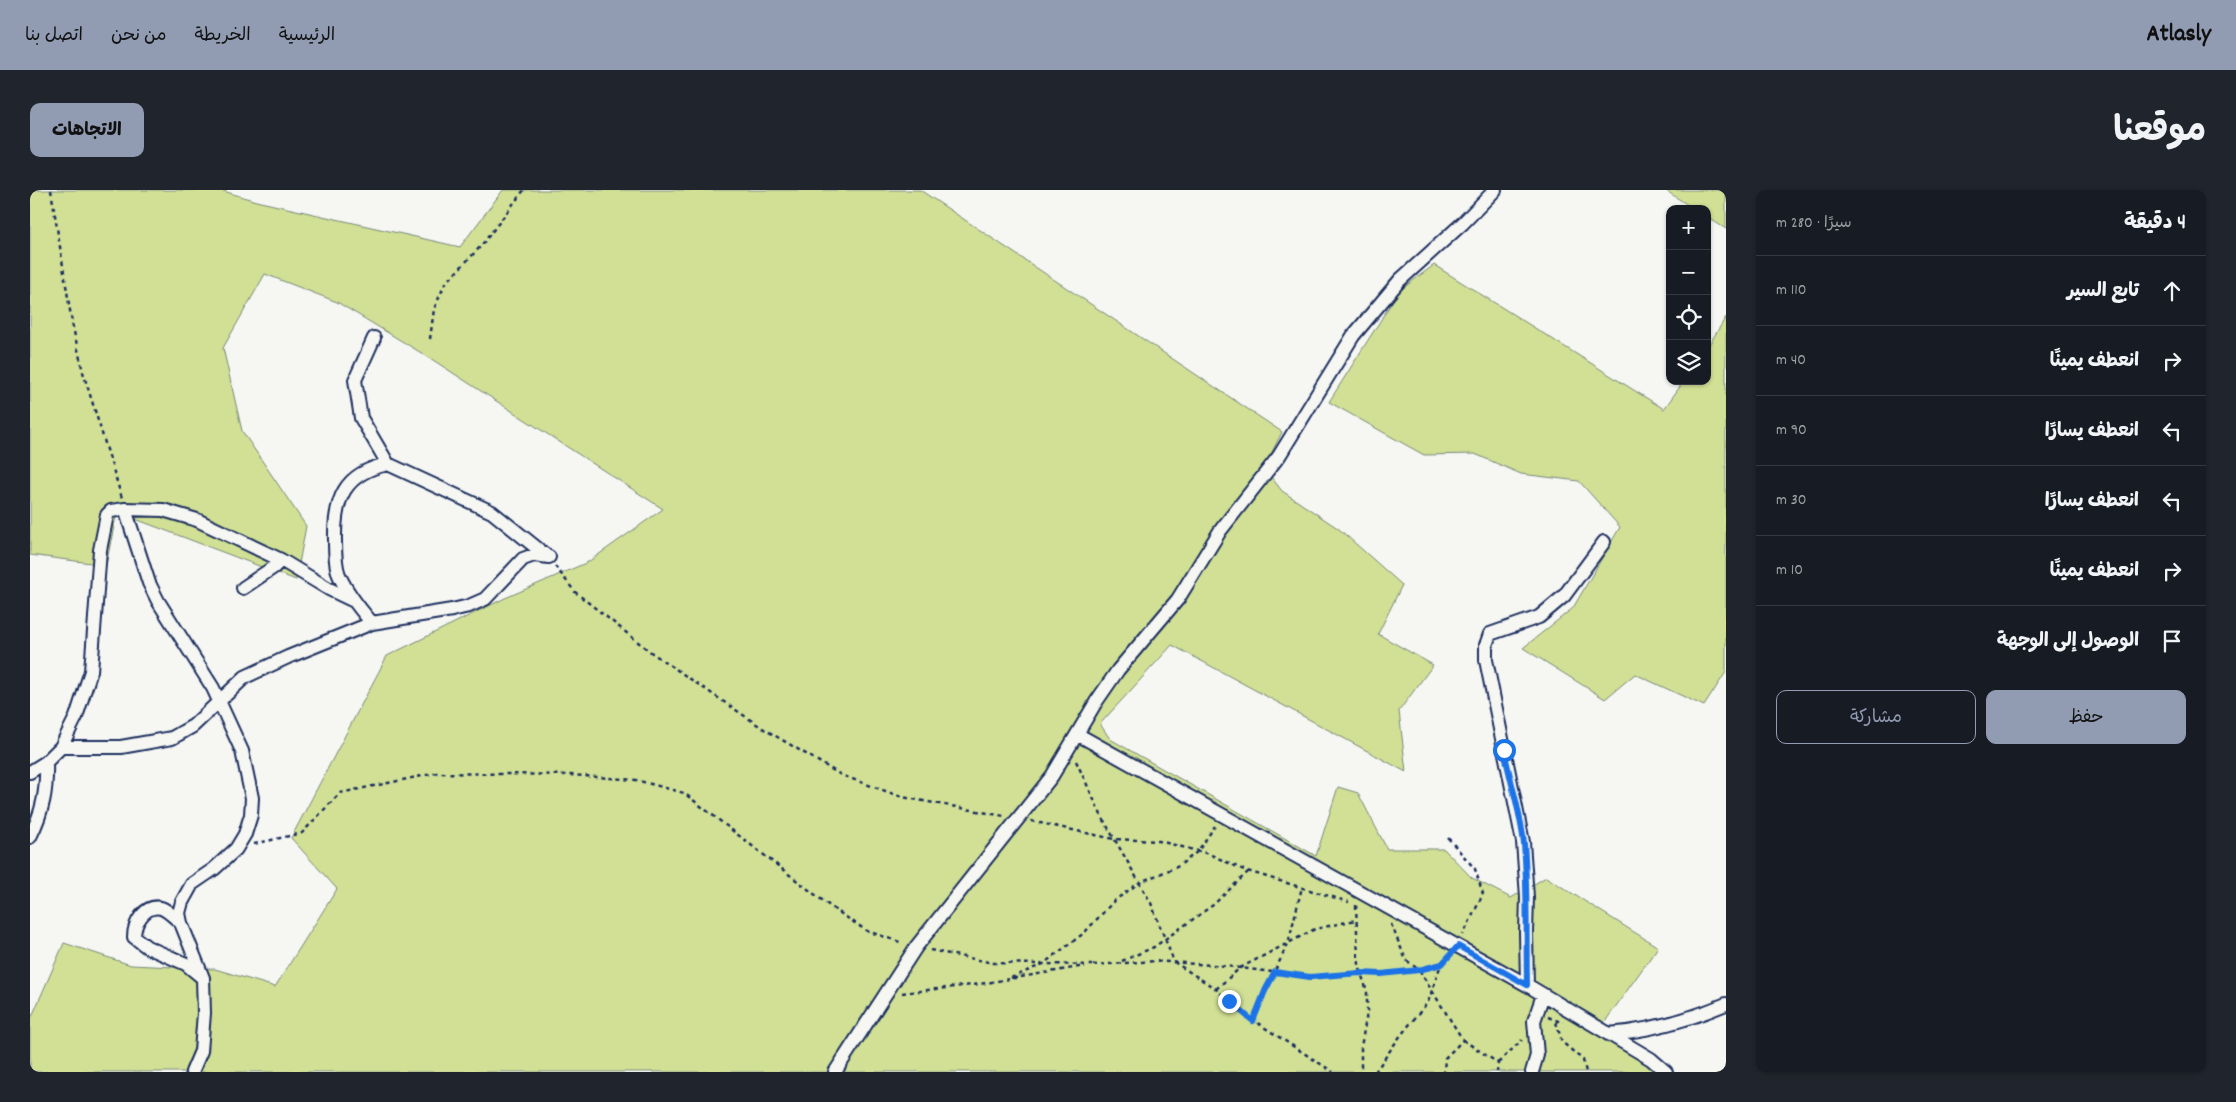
<!DOCTYPE html>
<html lang="ar">
<head>
<meta charset="utf-8">
<style>
  :root { --surface:#171b24; --page:#20242c; --text:#f1f3f6; --muted:#9ea1a6; --line:#363941; --accent:#919bb2 }
  body { margin:0; font-family:Dekko,"Playpen Sans Arabic",sans-serif; background:var(--page); color:var(--text); direction:rtl }
  .controls { position:absolute; right:15px; top:15px; display:grid; overflow:hidden; border-radius:10px; box-shadow:0 1px 4px #0004 }
  .controls button { width:45px; height:45px; display:grid; place-items:center; padding:0; border:0; border-bottom:1px solid var(--line); background:var(--surface); color:var(--text); font:25px sans-serif }
  .stop { position:absolute; width:15px; height:15px; margin:-11px; border:4px solid #1a73e8; border-radius:50%; background:#fff }
  .stop.end { background:#1a73e8; border-color:#fff; box-shadow:0 1px 5px #0008 }
  .list { margin:0; padding:0; list-style:none }
  h2 { display:flex; justify-content:space-between; align-items:center; height:65px; margin:0; padding:0 20px; font-size:21px }
  h2 small { font-size:16px; font-weight:400; color:var(--muted) }
  .list li { display:grid; grid-template-columns:32px 1fr auto; gap:15px; align-items:center; box-sizing:border-box; height:70px; padding:0 20px; border-top:1px solid var(--line) }
  .list b { display:block; font-size:19px; white-space:nowrap }
  .list em { font-size:16px; font-style:normal; color:var(--muted) }
  .actions { display:flex; gap:10px; padding:15px 20px }
  .actions a { flex:1; padding:11px 0; border:1px solid var(--accent); border-radius:10px; text-align:center; font-size:18px; color:var(--accent) }
  .actions .main { background:var(--accent); color:#111 }
  .icon { flex:none; width:28px; height:28px; fill:none; stroke:currentColor; stroke-width:2; stroke-linecap:round; stroke-linejoin:round }
  .map { position:relative; flex:none; width:1696px; height:882px; overflow:hidden; direction:ltr; border-radius:10px }
  header { display:flex; align-items:center; gap:30px; box-sizing:border-box; height:70px; padding:0 25px; background:var(--accent); color:#111 }
  header strong { font-size:24px }
  nav { display:flex; gap:28px; margin-inline-start:auto; font-size:18px }
  .intro { display:flex; align-items:center; justify-content:space-between; box-sizing:border-box; height:120px; padding:0 30px }
  h1 { margin:0; font-size:35px }
  .button { padding:12px 22px; border-radius:10px; background:var(--accent); color:#111; font-size:18px; font-weight:700 }
  main { display:flex; gap:30px; padding:0 30px }
  aside { flex:1; background:var(--surface); border-radius:10px; box-shadow:0 1px 4px #0004 }
  .map>svg:first-child { display:block }
  .green { fill:#d1e094; stroke:#768879 }
  .lines { fill:none; stroke-linecap:round; stroke-linejoin:round }
  .minor-casing { stroke:#1b2f5e; stroke-width:16 }
  .path { stroke:#1b2f5e; stroke-width:2.5; stroke-dasharray:4 4; stroke-linecap:butt }
  .minor { stroke:#f6f6f2; stroke-width:12 }
  .route { stroke:#1a73e8; stroke-width:6 }
</style>
</head>
<body>
<header>
<strong>Atlasly</strong>
<nav><a>الرئيسية</a><a>الخريطة</a><a>من نحن</a><a>اتصل بنا</a></nav>
</header>
<div class="intro"><h1>موقعنا</h1><a class="button">الاتجاهات</a></div>
<main>
<aside>
<h2>4 دقيقة<small>سيرًا · 280 m</small></h2>
<ul class="list">
<li><svg class="icon" aria-label="ahead" viewBox="0 0 24 24"><path d="M12 20V5M6 11l6-6 6 6"/></svg><div><b>تابع السير</b></div><em>110 m</em></li>
<li><svg class="icon" aria-label="right" viewBox="0 0 24 24"><path d="M7 20v-9h11M14 6l5 5-5 5"/></svg><div><b>انعطف يمينًا</b></div><em>40 m</em></li>
<li><svg class="icon" aria-label="left" viewBox="0 0 24 24"><path d="M17 20v-9H6M10 6l-5 5 5 5"/></svg><div><b>انعطف يسارًا</b></div><em>90 m</em></li>
<li><svg class="icon" aria-label="left" viewBox="0 0 24 24"><path d="M17 20v-9H6M10 6l-5 5 5 5"/></svg><div><b>انعطف يسارًا</b></div><em>30 m</em></li>
<li><svg class="icon" aria-label="right" viewBox="0 0 24 24"><path d="M7 20v-9h11M14 6l5 5-5 5"/></svg><div><b>انعطف يمينًا</b></div><em>10 m</em></li>
<li><svg class="icon" aria-label="arrive" viewBox="0 0 24 24"><path d="M6 21V4h12l-3 4 3 4H6"/></svg><div><b>الوصول إلى الوجهة</b></div></li>
</ul>
<div class="actions"><a class="main">حفظ</a><a>مشاركة</a></div>
</aside>
<div class="map">
<svg width="1696" height="882" viewBox="0 0 1696 882">
  <rect width="100%" height="100%" fill="#f6f6f2"/>
  <filter id="ink" filterUnits="userSpaceOnUse"><feTurbulence type="fractalNoise" baseFrequency=".02" numOctaves="2"/><feDisplacementMap in="SourceGraphic" scale="10" xChannelSelector="R" yChannelSelector="G"/><feConvolveMatrix kernelMatrix="1 2 1 2 8 2 1 2 1" color-interpolation-filters="sRGB"/></filter>
  <g filter="url(#ink)">
    <path class="green" d="M0 0H190L226 11 430 57 473 0H890L1252 242 1234 278 1252 301 1309 339 1372 395 1348 444 1403 475 1369 521 1376 582 1142 455 1070 534 1080 549 1286 666 1308 597 1328 603 1357 659H1414L1442 688 1481 708 1516 687 1628 757 1569 840 1630 882H0V831L34 753 101 775 185 779 245 797 307 699 261 648 357 466 473 409 558 372 633 319 403 170 307 112 235 84 193 158 212 241 276 336 266 390 87 322 76 375 0 365Z
      M1635 0H1696V39L1677 27V19H1664Z
      M1404 75 1634 219 1654 191H1677V158L1696 127V482L1674 516 1605 484 1575 509 1493 458 1543 418 1590 337 1549 291 1491 284 1445 264 1394 265 1299 212 1369 101Z"/>
    <g class="lines">
      <defs>
        <path id="minor" d="M344 148 325 190 331 228 358 274
          M95 319 119 393 128 411 183 498 212 561 222 608 221 625 215 644 206 659 184 679 162 694 152 712 149 723 151 733 173 788 174 823 171 861 162 882
          M213 398 244 377 251 370 299 399 322 410
          M342 433C329 418 317 403 309 385 305 375 305 361 305 351 304 309 314 283 358 274L462 322 518 367
          M1047 544 1497 795 1621 869 1636 882
          M31 557H91L142 548 163 536 215 487 258 467 342 433 422 420 439 416 455 409 493 369 504 365 519 367
          M0 582 16 572 31 557 46 527 61 481 70 360 77 325 81 321 95 319 133 320 167 330 251 370
          M0 647C13 621 17 601 16 572
          M151 733C146 729 138 720 131 718 115 714 104 733 104 747L117 757 156 774 173 788
          M1497 795 1496 742 1497 707 1493 652 1456 470V455L1460 444 1509 427 1534 406 1574 352
          M1578 844C1619 841 1658 830 1696 814
          M805 882 886 757 1022 586 1066 512 1088 480 1148 409 1190 341 1249 266 1323 146 1370 90 1433 33 1465 0
          M1502 882 1507 865 1504 831 1513 805"/>
      </defs>
      <use href="#minor" class="minor-casing"/>
      <path class="path" d="M21 0 42 133 53 182 92 308
        M400 149 404 119 415 94 451 56 494 0
        M525 376 545 402 622 463 734 539 811 585 872 607 974 626
        M1046 571 1072 627 1121 713 1144 772 1186 799 1212 823 1303 882
        M1001 631 1084 649 1129 651 1179 664 1214 680 1319 712
        M1418 648 1445 679 1453 704 1433 745
        M224 654 272 643 310 603 406 583 541 585 606 590 654 603 801 717 837 741 873 753
        M1326 715 1328 769 1331 783 1337 801V823L1331 857V882
        M1361 734 1376 770 1389 780 1433 850 1415 868 1414 882
        M900 760 963 773 1062 775
        M1092 771 1124 757 1183 715 1219 681
        M1063 775 1125 771 1196 776 1280 787 1331 783 1351 784 1389 780 1411 774 1419 766
        M981 788 1013 774 1054 743 1084 711 1110 692 1149 676 1168 661 1185 636
        M1186 799 1210 778 1285 739 1326 730
        M872 803 950 794 1055 776
        M1518 827 1533 833
        M1223 831 1235 801 1258 754 1272 697
        M1526 832 1532 852 1553 870 1556 882
        M1433 850 1468 873 1467 882
        M1468 873 1492 850
        M1345 882 1371 845 1398 812 1411 774"/>
      <use href="#minor" class="minor"/>
    </g>
  </g>
  <g class="lines" filter="url(#ink)">
    <path class="route" d="M1199 811 1223 831 1235 801 1245 782 1280 787 1330 783 1351 784 1389 780 1412 774 1428 756 1497 795C1496 748 1498 701 1494 654 1491 624 1480 590 1474 560"/>
  </g>
</svg>
<div class="controls">
<button>+</button>
<button>−</button>
<button><svg class="icon" aria-label="locate" viewBox="0 0 24 24"><circle cx="12" cy="12" r="6"/><path d="M12 2v4M12 18v4M2 12h4M18 12h4"/></svg></button>
<button><svg class="icon" aria-label="layers" viewBox="0 0 24 24"><path d="M12 4l9 5-9 5-9-5zM3 14l9 5 9-5"/></svg></button>
</div>
<div class="stop" style="left:1474px;top:560px"></div>
<div class="stop end" style="left:1199px;top:811px"></div>
</div>
</main>
</body>
</html>
